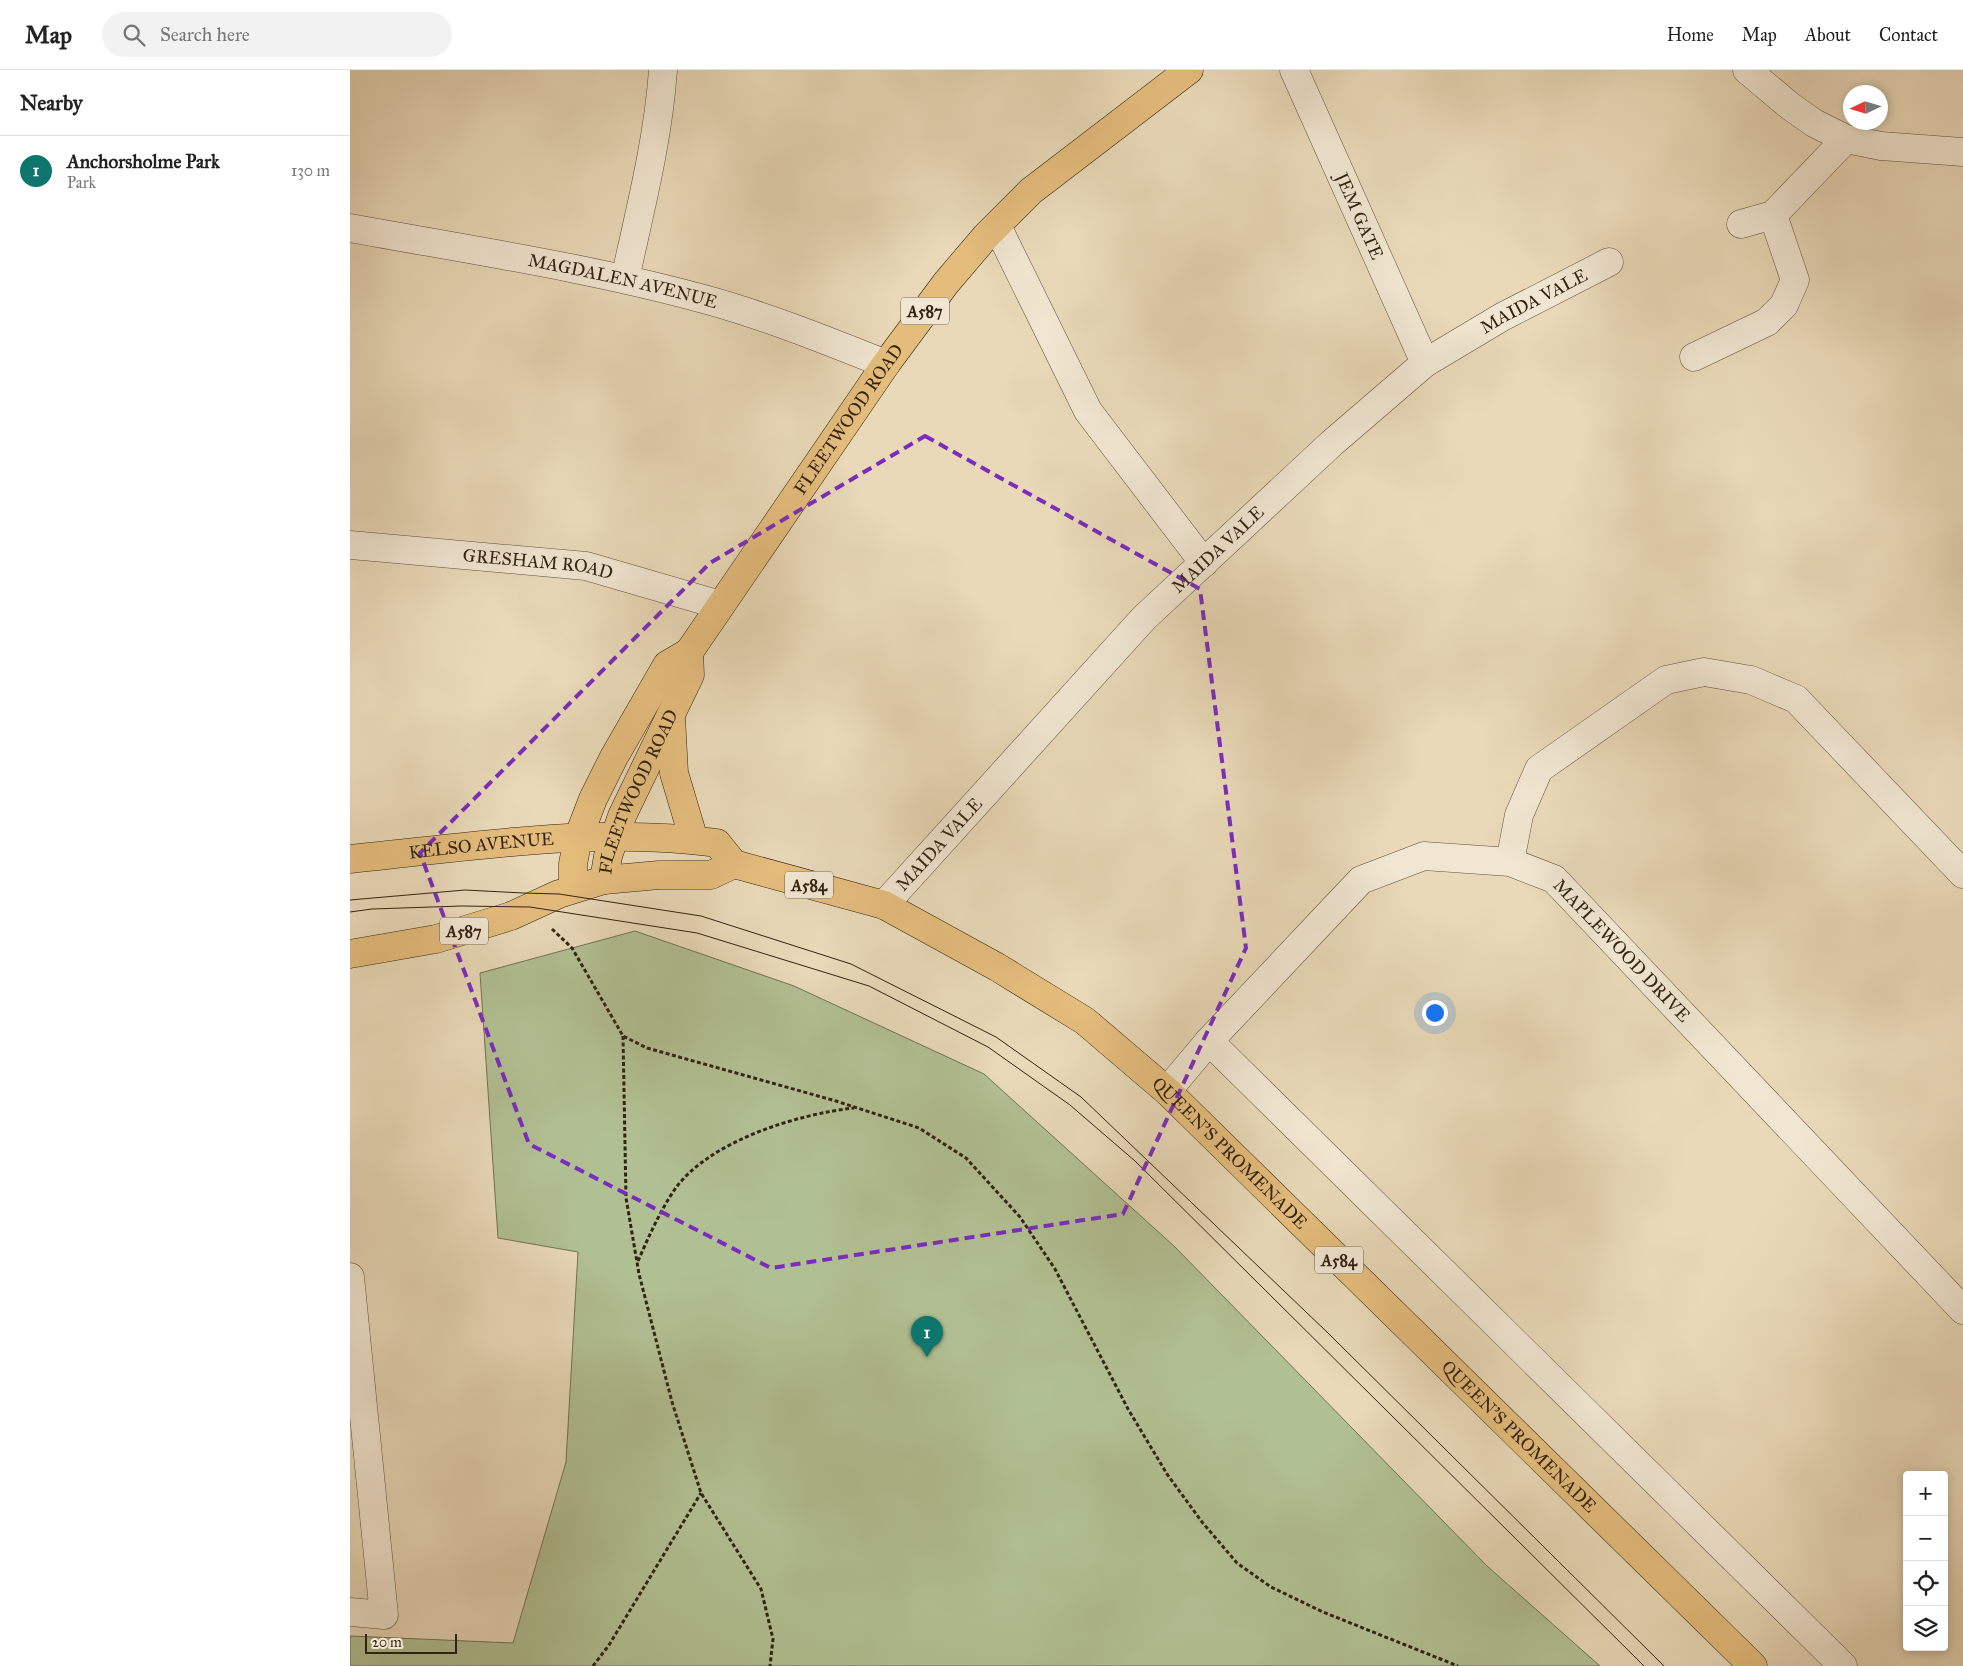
<!DOCTYPE html>
<html lang="en">
<head>
<meta charset="utf-8">
<style>
  :root { --surface:#fff; --page:#f2f2f2; --text:#222; --muted:#767676; --line:#e0e0e0; --accent:#0f766e }
  body { margin:0; font-family:"IM FELL Great Primer",serif; background:var(--page); color:var(--text) }
  .controls { position:absolute; right:15px; bottom:15px; display:grid; overflow:hidden; border-radius:5px; box-shadow:0 2px 8px #0003 }
  .controls button { width:45px; height:45px; display:grid; place-items:center; padding:0; border:0; border-bottom:1px solid var(--line); background:var(--surface); color:var(--text); font:25px sans-serif }
  .compass { position:absolute; left:1493px; top:15px; width:45px; height:45px; border-radius:50%; background:var(--surface); box-shadow:0 2px 8px #0003; rotate:266deg }
  .scale { position:absolute; left:15px; bottom:12px; width:92px; box-sizing:border-box; padding-left:5px; border:2px solid #322312; border-top:0; font-size:14px; line-height:18px; white-space:nowrap; color:#322312; -webkit-text-stroke:4px #f1e6d1; paint-order:stroke }
  .you { position:absolute; left:1084px; top:942px; width:18px; height:18px; margin:-12px; border:4px solid #fff; border-radius:50%; background:#1a73e8; box-shadow:0 0 0 8px #1a73e833 }
  .badge { display:grid; place-items:center; width:32px; height:32px; border-radius:50%; background:var(--accent); color:#fff; font-size:16px; font-weight:700 }
  .pin { position:absolute; translate:-50% -41px; filter:drop-shadow(0 1px 2px #0008) }
  .pin::after { content:''; position:absolute; top:26px; width:18px; height:15px; background:inherit; clip-path:polygon(0 0,100% 0,50% 100%) }
  .list { margin:0; padding:0; list-style:none }
  h2 { display:flex; justify-content:space-between; align-items:center; height:65px; margin:0; padding:0 20px; font-size:21px }
  h2 small { font-size:16px; font-weight:400; color:var(--muted) }
  .list li { display:grid; grid-template-columns:32px 1fr auto; gap:15px; align-items:center; box-sizing:border-box; height:70px; padding:0 20px; border-top:1px solid var(--line) }
  .list b { display:block; font-size:19px; white-space:nowrap }
  .list p { margin:0; font-size:16px; white-space:nowrap; color:var(--muted) }
  .list em { font-size:16px; font-style:normal; color:var(--muted) }
  .icon { flex:none; width:28px; height:28px; fill:none; stroke:currentColor; stroke-width:2; stroke-linecap:round; stroke-linejoin:round }
  .map { position:relative; flex:none; width:1613px; height:1596px; overflow:hidden }
  header { display:flex; align-items:center; gap:30px; box-sizing:border-box; height:70px; padding:0 25px; background:var(--surface); border-bottom:1px solid var(--line) }
  header strong { font-size:24px }
  nav { display:flex; gap:28px; margin-inline-start:auto; font-size:18px }
  .search { width:350px; height:45px; background:var(--page); display:flex; align-items:center; gap:12px; box-sizing:border-box; padding:0 18px; border-radius:28px; color:var(--muted); font-size:19px }
  main { display:flex }
  aside { flex:1; background:var(--surface) }
  .map>svg:first-child { display:block }
  .green { fill:#b1c093; stroke:#727252 }
  .lines { fill:none; stroke-linecap:round; stroke-linejoin:round }
  .minor-casing { stroke:#60503c; stroke-width:29 }
  .major-casing { stroke:#322312; stroke-width:29 }
  .path { stroke:#322312; stroke-width:3; stroke-dasharray:4 2.5; stroke-linecap:butt }
  .minor { stroke:#f1e6d1; stroke-width:28 }
  .major { stroke:#e4bc7c; stroke-width:28 }
  .tram { stroke:#322312; stroke-width:1 }
  .marked { fill:none; stroke:#7b2cbf; stroke-width:4; stroke-dasharray:10 6; stroke-linejoin:round }
  .labels { text-anchor:middle; dominant-baseline:central; stroke-width:4.5; stroke-linejoin:round; paint-order:stroke }
  .shield { fill:#f1e6d1; stroke:#6b5e4b; stroke-width:1 }
  .shield-label { font-size:16px; font-weight:bold; fill:#322312 }
  .street-label { font-size:18px; fill:#322312; stroke:#f1e6d1 }
</style>
</head>
<body>
<header>
<strong>Map</strong>
<div class="search"><svg class="icon" aria-label="search" viewBox="0 0 24 24"><circle cx="10" cy="10" r="6"/><path d="M15 15l6 6"/></svg>Search here</div>
<nav><a>Home</a><a>Map</a><a>About</a><a>Contact</a></nav>
</header>
<main>
<aside>
<h2>Nearby<small></small></h2>
<ul class="list">
<li><span class="badge">1</span><div><b>Anchorsholme Park</b><p>Park</p></div><em>130 m</em></li>
</ul>
</aside>
<div class="map">
<svg width="1613" height="1596" viewBox="0 0 1613 1596">
  <rect width="100%" height="100%" fill="#e9d9b8"/>
  <filter id="stains"><feTurbulence type="fractalNoise" baseFrequency=".004" numOctaves="4"/><feColorMatrix values="0 0 0 0 .2 0 0 0 0 .09 0 0 0 0 .02 0 0 0 .5 -.17"/></filter>
  <radialGradient id="worn" r=".72"><stop offset=".6" stop-color="#630" stop-opacity="0"/><stop offset="1" stop-color="#630" stop-opacity=".3"/></radialGradient>
  <path class="green" d="M285 861 444 916 634 1004 825 1177 1137 1496 1250 1596H0V1566L163 1573 216 1392 228 1182 148 1168 130 903Z"/>
  <g class="lines">
    <defs>
      <g id="minor">
        <path id="s1" d="M944 0 1075 293"/>
        <path d="M1397 0 1440 36 1464 53 1496 69 1531 76 1613 82"/>
        <path d="M1391 154 1423 145 1496 69"/>
        <path d="M647 156 738 341 854 493"/>
        <path id="s2" d="M0 158C120 180 243 198 361 231 421 248 478 271 536 294"/>
        <path d="M275 209C290 140 308 71 313 0"/>
        <path d="M1344 287 1417 252 1434 235 1445 210 1423 145"/>
        <path id="s3" d="M0 475 236 496 370 535"/>
        <path d="M1160 792 1169 745 1189 699 1316 610 1354 602 1401 610 1446 629 1613 804"/>
        <path id="s4" d="M534 835 794 548 982 373 1075 293 1152 247 1259 192"/>
        <path d="M859 971 1493 1596"/>
        <path id="s5" d="M817 1021 859 971 1011 810 1074 786 1160 792 1204 809 1613 1240"/>
        <path d="M0 1207 34 1545 0 1542"/>
      </g>
      <g id="major">
        <path d="M321 647 324 703 344 770"/>
        <path id="s6" d="M0 789C121 777 246 756 367 773L384 794 534 835 647 897 735 951 817 1021 1403 1596"/>
        <path id="s7" d="M254 810 258 786 272 746 340 605 339 582"/>
        <path id="s8" d="M223 819V794L228 768 243 729 264 687 317 595 339 582 536 294 596 213 636 166 681 121 839 0"/>
        <path d="M0 884 86 869 161 846 209 824 254 810 309 805H361L384 794"/>
      </g>
    </defs>
    <use href="#minor" class="minor-casing"/>
    <use href="#major" class="major-casing"/>
    <path class="path" d="M202 859 222 878 273 966 297 978 486 1031 569 1058 616 1088 670 1147 705 1199 778 1339 817 1404 852 1452 887 1493 921 1517 973 1542 1108 1596
      M273 966 276 1128 289 1204 322 1332 351 1423 411 1519 423 1569 420 1596
      M288 1191C299 1166 310 1141 325 1119 359 1071 448 1044 504 1038
      M243 1596 259 1575 351 1423"/>
    <use href="#minor" class="minor"/>
    <use href="#major" class="major"/>
    <path class="tram" d="M0 830 115 820 173 823 209 824 351 846 501 894 646 967 731 1027 978 1263 1314 1596
      M0 842 22 839 111 836 180 837 347 863 519 916 638 977 720 1035 785 1091 1294 1596"/>
  </g>
  <path class="marked" d="M575 366 850 519 896 878 773 1144 421 1198 179 1074 70 783 360 493Z"/>
  <g class="labels">
    <g class="shield">
      <rect x="551" y="227.5" width="48" height="27" rx="4"/>
      <rect x="435" y="801.5" width="48" height="27" rx="4"/>
      <rect x="90" y="847.5" width="48" height="27" rx="4"/>
      <rect x="965" y="1176.5" width="48" height="27" rx="4"/>
    </g>
    <g class="shield-label">
      <text x="575" y="241">A587</text>
      <text x="459" y="815">A584</text>
      <text x="114" y="861">A587</text>
      <text x="989" y="1190">A584</text>
    </g>
    <g class="street-label">
      <text stroke="none"><textPath href="#s1" startOffset="160">JEM GATE</textPath></text>
      <text stroke="none"><textPath href="#s2" startOffset="278">MAGDALEN AVENUE</textPath></text>
      <text stroke="none"><textPath href="#s4" startOffset="892">MAIDA VALE</textPath></text>
      <text stroke="none"><textPath href="#s8" startOffset="554">FLEETWOOD ROAD</textPath></text>
      <text stroke="none"><textPath href="#s4" startOffset="488">MAIDA VALE</textPath></text>
      <text stroke="none"><textPath href="#s3" startOffset="189">GRESHAM ROAD</textPath></text>
      <text stroke="none"><textPath href="#s7" startOffset="95">FLEETWOOD ROAD</textPath></text>
      <text stroke="none"><textPath href="#s4" startOffset="82">MAIDA VALE</textPath></text>
      <text stroke="none"><textPath href="#s6" startOffset="132">KELSO AVENUE</textPath></text>
      <text stroke="none"><textPath href="#s5" startOffset="586">MAPLEWOOD DRIVE</textPath></text>
      <text stroke="none"><textPath href="#s6" startOffset="979">QUEEN'S PROMENADE</textPath></text>
      <text stroke="none"><textPath href="#s6" startOffset="1384">QUEEN'S PROMENADE</textPath></text>
    </g>
  </g>
  <rect width="100%" height="100%" filter="url(#stains)"/>
  <rect width="100%" height="100%" fill="url(#worn)"/>
</svg>
<div class="controls">
<button>+</button>
<button>−</button>
<button><svg class="icon" aria-label="locate" viewBox="0 0 24 24"><circle cx="12" cy="12" r="6"/><path d="M12 2v4M12 18v4M2 12h4M18 12h4"/></svg></button>
<button><svg class="icon" aria-label="layers" viewBox="0 0 24 24"><path d="M12 4l9 5-9 5-9-5zM3 14l9 5 9-5"/></svg></button>
</div>
<svg class="compass" viewBox="-18 -18 36 36"><path d="M0-13l5 13h-10z" fill="#e53935"/><path d="M0 13l5-13h-10z" fill="#767676"/></svg>
<div class="scale">20 m</div>
<div class="you"></div>
<div class="pin badge" style="left:577px;top:1287px">1</div>
</div>
</main>
</body>
</html>
